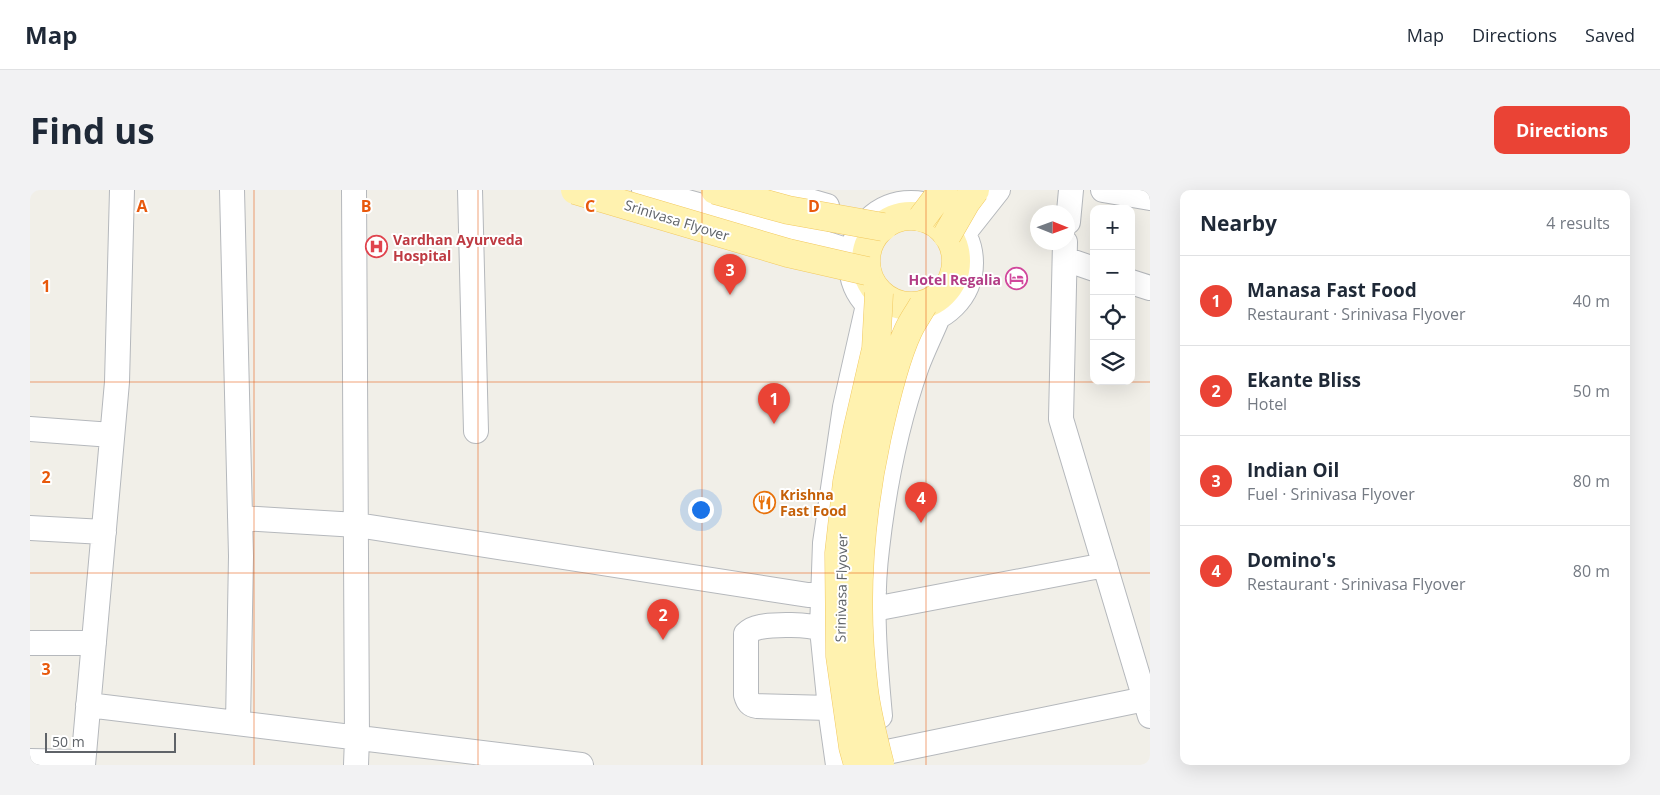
<!DOCTYPE html>
<html lang="en">
<head>
<meta charset="utf-8">
<style>
  :root { --surface:#fff; --page:#f2f2f3; --text:#1f2937; --muted:#747a83; --line:#e0e1e3; --accent:#ea4335 }
  body { margin:0; font-family:"Open Sans",sans-serif; background:var(--page); color:var(--text) }
  .controls { position:absolute; right:15px; top:15px; display:grid; overflow:hidden; border-radius:10px; box-shadow:0 5px 20px #0002 }
  .controls button { width:45px; height:45px; display:grid; place-items:center; padding:0; border:0; border-bottom:1px solid var(--line); background:var(--surface); color:var(--text); font:25px sans-serif }
  .compass { position:absolute; left:1000px; top:15px; width:45px; height:45px; border-radius:50%; background:var(--surface); box-shadow:0 5px 20px #0002; rotate:91deg }
  .scale { position:absolute; left:15px; bottom:12px; width:131px; box-sizing:border-box; padding-left:5px; border:2px solid #5f6368; border-top:0; font-size:14px; line-height:18px; white-space:nowrap; color:#5f6368; -webkit-text-stroke:4px #fff; paint-order:stroke }
  .you { position:absolute; left:670px; top:319px; width:18px; height:18px; margin:-12px; border:4px solid #fff; border-radius:50%; background:#1a73e8; box-shadow:0 0 0 8px #1a73e833 }
  .badge { display:grid; place-items:center; width:32px; height:32px; border-radius:50%; background:var(--accent); color:#fff; font-size:16px; font-weight:700 }
  .pin { position:absolute; translate:-50% -41px; filter:drop-shadow(0 1px 2px #0008) }
  .pin::after { content:''; position:absolute; top:26px; width:18px; height:15px; background:inherit; clip-path:polygon(0 0,100% 0,50% 100%) }
  .list { margin:0; padding:0; list-style:none }
  h2 { display:flex; justify-content:space-between; align-items:center; height:65px; margin:0; padding:0 20px; font-size:21px }
  h2 small { font-size:16px; font-weight:400; color:var(--muted) }
  .list li { display:grid; grid-template-columns:32px 1fr auto; gap:15px; align-items:center; box-sizing:border-box; height:90px; padding:0 20px; border-top:1px solid var(--line) }
  .list b { display:block; font-size:19px; white-space:nowrap }
  .list p { margin:0; font-size:16px; white-space:nowrap; color:var(--muted) }
  .list em { font-size:16px; font-style:normal; color:var(--muted) }
  .icon { flex:none; width:28px; height:28px; fill:none; stroke:currentColor; stroke-width:2; stroke-linecap:round; stroke-linejoin:round }
  .map { position:relative; flex:none; width:1120px; height:575px; overflow:hidden; border-radius:10px }
  header { display:flex; align-items:center; gap:30px; box-sizing:border-box; height:70px; padding:0 25px; background:var(--surface); border-bottom:1px solid var(--line) }
  header strong { font-size:24px }
  nav { display:flex; gap:28px; margin-inline-start:auto; font-size:18px }
  .intro { display:flex; align-items:center; justify-content:space-between; box-sizing:border-box; height:120px; padding:0 30px }
  h1 { margin:0; font-size:35px }
  .button { padding:12px 22px; border-radius:10px; background:var(--accent); color:#fff; font-size:18px; font-weight:700 }
  main { display:flex; gap:30px; padding:0 30px }
  aside { flex:1; background:var(--surface); border-radius:10px; box-shadow:0 5px 20px #0002 }
  .map>svg:first-child { display:block }
  .lines { fill:none; stroke-linecap:round; stroke-linejoin:round }
  .minor-casing { stroke:#b5b8bc; stroke-width:26 }
  .major-casing { stroke:#f2c960; stroke-width:29 }
  .minor { stroke:#fff; stroke-width:24 }
  .major { stroke:#fff2af; stroke-width:28 }
  .major-bridge-casing { stroke:#f2c960; stroke-width:29; stroke-linecap:butt }
  .major-bridge { stroke:#fff2af; stroke-width:28 }
  .grid { fill:none; stroke:#e8590c; stroke-width:1; stroke-opacity:0.55 }
  .labels { text-anchor:middle; dominant-baseline:central; stroke-width:4; stroke-linejoin:round; paint-order:stroke }
  .street-label { font-size:14px; fill:#5f6368; stroke:#fff }
  .health-label { font-size:14px; font-weight:bold; fill:#be3a42; stroke:#fff; text-anchor:start }
  .hotel-label { font-size:14px; font-weight:bold; fill:#b23c85; stroke:#fff; text-anchor:end }
  .food-label { font-size:14px; font-weight:bold; fill:#c56008; stroke:#fff; text-anchor:start }
  .grid-label { font-size:16px; text-anchor:middle; font-weight:bold; fill:#e8590c; stroke:#fff; stroke-width:4; stroke-linejoin:round; paint-order:stroke }
</style>
</head>
<body>
<header>
<strong>Map</strong>
<nav><a>Map</a><a>Directions</a><a>Saved</a></nav>
</header>
<div class="intro"><h1>Find us</h1><a class="button">Directions</a></div>
<main>
<div class="map">
<svg width="1120" height="575" viewBox="0 0 1120 575">
  <rect width="100%" height="100%" fill="#f1efe8"/>
  <g class="lines">
    <defs>
      <path id="minor" d="M202 0 211 366 208 533
        M324 0 327 548 326 575
        M440 0 446 241
        M614 0 726 31 822 62
        M741 0 797 16
        M1073 0 1120 8
        M821 73a60 60 0 1 1 120 0a60 60 0 1 1-120 0Z
        M1038 32 1041 0
        M934 43 968 0
        M1035 52 1031 229 1120 526
        M1035 69 1064 79
        M1101 92 1120 98
        M0 239 82 245
        M210 328 327 335 778 405 844 402
        M0 338 74 342
        M844 419 1075 375
        M792 439C778 434 745 434 730 437 724 438 720 440 716 444V505C718 512 720 515 727 516L800 518
        M0 453H64
        M58 515 551 575
        M850 526C845 471 840 414 847 359 854 297 866 235 887 176 893 160 901 144 908 127
        M857 562 1115 509
        M0 571 53 572
        M53 575 87 192 92 0
        M808 575 800 518 792 439 795 353 815 217 838 115"/>
      <path id="major" d="M836 71a45 45 0 1 1 90 0a45 45 0 1 1-90 0Z"/>
    </defs>
    <use href="#minor" class="minor-casing"/>
    <use href="#major" class="major-casing"/>
    <use href="#minor" class="minor"/>
    <use href="#major" class="major"/>
    <defs>
      <path id="major-bridge" d="M545 0 758 63 837 81
        M685 0 758 20 853 37
        M892 28 913 0
        M917 45 936 12 945 0
        M828 575 823 557 810 466 809 363 817 292 827 241 846 159 849 103
        M850 575C844 551 837 525 834 500 823 416 829 330 847 247 854 215 864 171 878 141 882 132 888 124 893 115"/>
    </defs>
    <use href="#major-bridge" class="major-bridge-casing"/>
    <use href="#major-bridge" class="major-bridge"/>
  </g>
  <path class="grid" d="M224 0V575M448 0V575M672 0V575M896 0V575M0 192H1120M0 383H1120"/>
  <defs>
    <symbol id="hospital-ring" viewBox="-11 -11 22 22"><circle r="9.5" fill="#fff" stroke="#e0444e" stroke-width="1.5"/><path d="M-5-5h3v3.5h4V-5h3V5h-3V1.5h-4V5h-3Z" fill="#e0444e"/></symbol>
    <symbol id="hotel-ring" viewBox="-11 -11 22 22"><circle r="9.5" fill="#fff" stroke="#d1479c" stroke-width="1.5"/><path d="M-6-4.5h1.5V1H6V5H4.5V3h-9V5H-6ZM-4 0a1.8 1.8 0 1 1 3.6 0ZM.5 0V-2.5h3Q6-2.5 6 0Z" fill="#d1479c"/></symbol>
    <symbol id="restaurant-ring" viewBox="-11 -11 22 22"><circle r="9.5" fill="#fff" stroke="#e8710a" stroke-width="1.5"/><path d="M-5-6h1v4h1v-4h1v4h1v-4h1v5L-1.5 .5V6h-2V.5L-5-1ZM5-6V6H3V1.5H1.5Q1.5-4 5-6Z" fill="#e8710a"/></symbol>
  </defs>
  <g fill-rule="evenodd">
    <use href="#hospital-ring" x="334" y="44" width="25" height="25"/>
    <use href="#hotel-ring" x="974" y="76" width="25" height="25"/>
    <use href="#restaurant-ring" x="722" y="300" width="25" height="25"/>
  </g>
  <g class="labels">
    <g class="street-label">
      <text transform="translate(647 30) rotate(17)">Srinivasa Flyover</text>
      <text transform="translate(811 398) rotate(-89)">Srinivasa Flyover</text>
    </g>
    <g class="health-label">
      <text x="363" y="49">Vardhan Ayurveda<tspan x="363" dy="16">Hospital</tspan></text>
    </g>
    <g class="hotel-label">
      <text x="971" y="89">Hotel Regalia</text>
    </g>
    <g class="food-label">
      <text x="750" y="304">Krishna<tspan x="750" dy="16">Fast Food</tspan></text>
    </g>
  </g>
  <g class="grid-label">
    <text x="112" y="22">A</text>
    <text x="336" y="22">B</text>
    <text x="560" y="22">C</text>
    <text x="784" y="22">D</text>
    <text x="16" y="102">1</text>
    <text x="16" y="293">2</text>
    <text x="16" y="485">3</text>
  </g>
</svg>
<div class="controls">
<button>+</button>
<button>−</button>
<button><svg class="icon" aria-label="locate" viewBox="0 0 24 24"><circle cx="12" cy="12" r="6"/><path d="M12 2v4M12 18v4M2 12h4M18 12h4"/></svg></button>
<button><svg class="icon" aria-label="layers" viewBox="0 0 24 24"><path d="M12 4l9 5-9 5-9-5zM3 14l9 5 9-5"/></svg></button>
</div>
<svg class="compass" viewBox="-18 -18 36 36"><path d="M0-13l5 13h-10z" fill="#e53935"/><path d="M0 13l5-13h-10z" fill="#747a83"/></svg>
<div class="scale">50 m</div>
<div class="you"></div>
<div class="pin badge" style="left:744px;top:234px">1</div>
<div class="pin badge" style="left:633px;top:450px">2</div>
<div class="pin badge" style="left:700px;top:105px">3</div>
<div class="pin badge" style="left:891px;top:333px">4</div>
</div>
<aside>
<h2>Nearby<small>4 results</small></h2>
<ul class="list">
<li><span class="badge">1</span><div><b>Manasa Fast Food</b><p>Restaurant · Srinivasa Flyover</p></div><em>40 m</em></li>
<li><span class="badge">2</span><div><b>Ekante Bliss</b><p>Hotel</p></div><em>50 m</em></li>
<li><span class="badge">3</span><div><b>Indian Oil</b><p>Fuel · Srinivasa Flyover</p></div><em>80 m</em></li>
<li><span class="badge">4</span><div><b>Domino's</b><p>Restaurant · Srinivasa Flyover</p></div><em>80 m</em></li>
</ul>
</aside>
</main>
</body>
</html>
